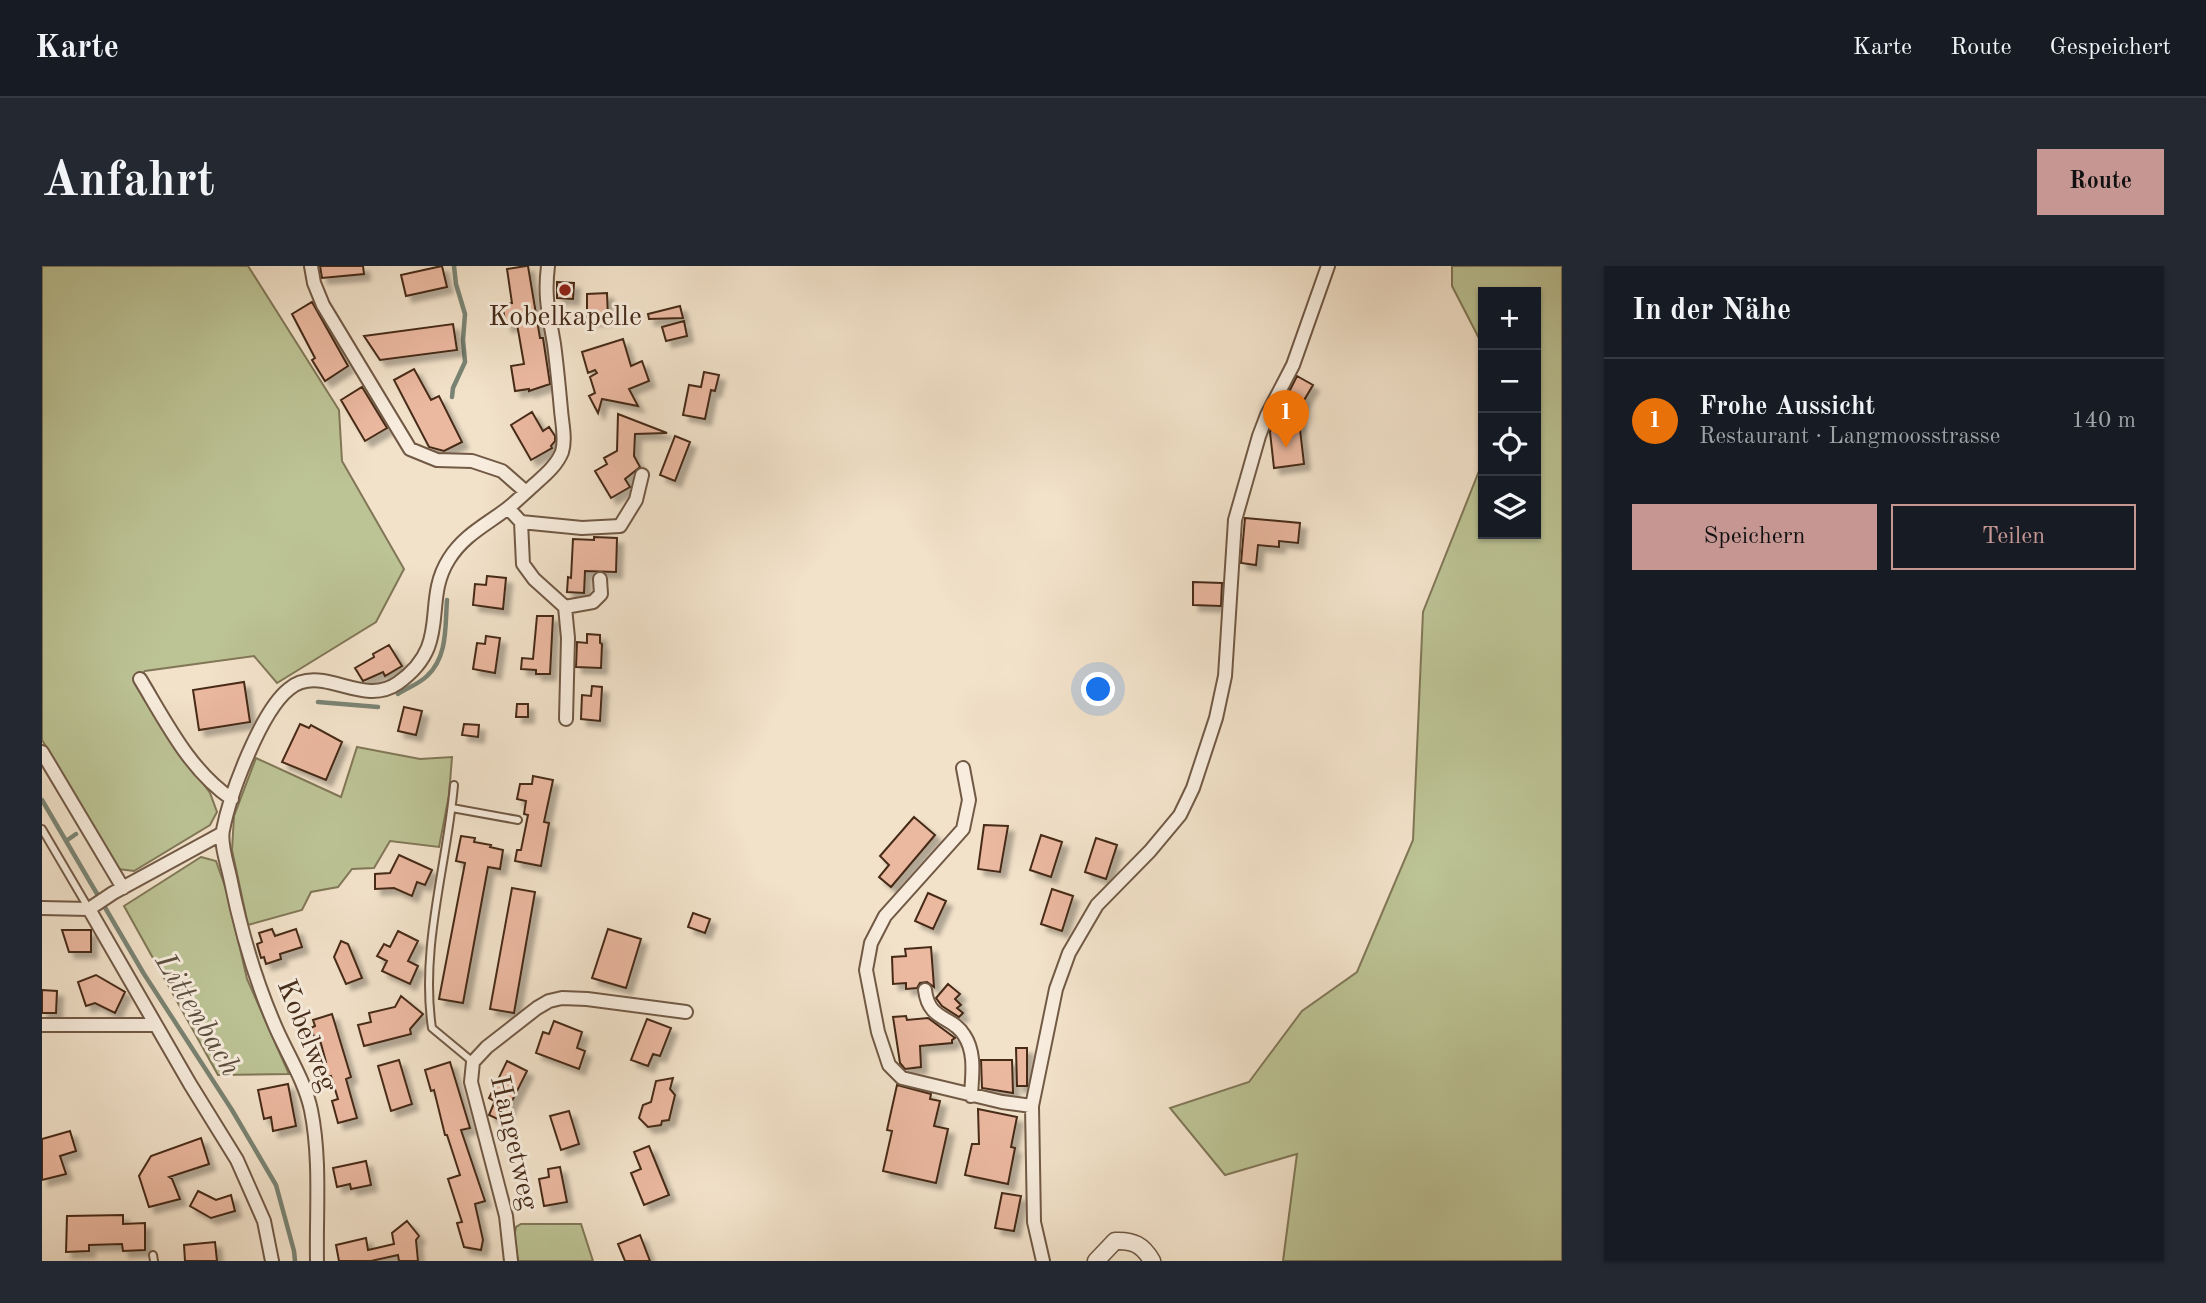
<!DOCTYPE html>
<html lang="de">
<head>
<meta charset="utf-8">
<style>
  :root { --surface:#171b24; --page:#242831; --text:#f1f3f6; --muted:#9ea1a6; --line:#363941; --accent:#c59692 }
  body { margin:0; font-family:"Old Standard TT",serif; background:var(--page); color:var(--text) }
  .controls { position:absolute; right:21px; top:21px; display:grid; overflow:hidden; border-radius:0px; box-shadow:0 2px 5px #0004 }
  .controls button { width:63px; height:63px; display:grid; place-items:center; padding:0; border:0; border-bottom:2px solid var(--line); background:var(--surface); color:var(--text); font:35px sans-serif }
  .you { position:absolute; left:1057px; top:424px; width:24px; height:24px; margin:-18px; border:5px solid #fff; border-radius:50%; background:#1a73e8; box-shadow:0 0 0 10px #1a73e833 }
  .badge { display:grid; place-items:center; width:46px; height:46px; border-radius:50%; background:var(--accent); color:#fff; font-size:23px; font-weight:700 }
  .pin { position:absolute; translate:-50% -58px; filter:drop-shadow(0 2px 4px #0008) }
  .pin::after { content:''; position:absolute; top:37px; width:24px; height:21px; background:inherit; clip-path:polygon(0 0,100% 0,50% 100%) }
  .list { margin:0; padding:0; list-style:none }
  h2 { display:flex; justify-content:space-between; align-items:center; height:91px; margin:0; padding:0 28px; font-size:30px }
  h2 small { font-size:23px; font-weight:400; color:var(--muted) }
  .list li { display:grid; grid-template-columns:46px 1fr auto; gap:21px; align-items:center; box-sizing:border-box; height:126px; padding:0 28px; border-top:2px solid var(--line) }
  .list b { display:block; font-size:26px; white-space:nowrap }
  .list p { margin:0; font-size:23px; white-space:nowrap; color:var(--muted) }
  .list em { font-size:23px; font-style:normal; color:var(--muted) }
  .actions { display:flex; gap:14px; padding:21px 28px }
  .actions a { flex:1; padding:16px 0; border:2px solid var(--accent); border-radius:0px; text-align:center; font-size:24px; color:var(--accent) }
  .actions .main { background:var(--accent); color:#111 }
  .icon { flex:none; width:38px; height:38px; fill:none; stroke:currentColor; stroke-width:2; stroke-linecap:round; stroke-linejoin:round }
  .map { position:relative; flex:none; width:1520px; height:995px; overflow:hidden; border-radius:0px }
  header { display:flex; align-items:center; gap:42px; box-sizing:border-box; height:98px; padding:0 35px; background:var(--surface); border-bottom:2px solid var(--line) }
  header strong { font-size:33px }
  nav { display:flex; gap:38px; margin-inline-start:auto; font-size:24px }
  .intro { display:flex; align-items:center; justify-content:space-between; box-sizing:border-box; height:168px; padding:0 42px }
  h1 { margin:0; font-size:49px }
  .button { padding:18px 32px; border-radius:0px; background:var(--accent); color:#111; font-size:24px; font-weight:700 }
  main { display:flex; gap:42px; padding:0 42px }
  aside { flex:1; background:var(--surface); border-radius:0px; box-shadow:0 2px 5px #0004 }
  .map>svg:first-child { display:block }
  .green { fill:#bcc395; stroke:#817757; stroke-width:2 }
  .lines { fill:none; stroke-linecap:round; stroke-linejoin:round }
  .stream { stroke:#7a8474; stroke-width:4.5 }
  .building { fill:#ebb8a0; stroke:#462b19; stroke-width:2; filter:url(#shadow) }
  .service-casing { stroke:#715945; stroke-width:10 }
  .minor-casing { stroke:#715945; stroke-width:16 }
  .tertiary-casing { stroke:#715945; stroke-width:19 }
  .service { stroke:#f7ecdd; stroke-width:6 }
  .minor { stroke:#f7ecdd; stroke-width:12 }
  .tertiary { stroke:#f7ecdd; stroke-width:16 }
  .poi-dot { fill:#8f2418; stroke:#f7ecdd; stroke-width:2.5 }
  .labels { text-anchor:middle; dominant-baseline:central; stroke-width:6; stroke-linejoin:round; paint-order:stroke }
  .poi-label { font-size:28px; fill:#462b19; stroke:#f7ecdd }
  .street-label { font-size:28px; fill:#462b19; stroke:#f7ecdd }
  .water-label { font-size:30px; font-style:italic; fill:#5c503f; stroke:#f7ecdd }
</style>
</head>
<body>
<header>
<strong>Karte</strong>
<nav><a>Karte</a><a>Route</a><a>Gespeichert</a></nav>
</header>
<div class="intro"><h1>Anfahrt</h1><a class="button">Route</a></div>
<main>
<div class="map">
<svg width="1520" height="995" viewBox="0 0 1520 995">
  <defs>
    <filter id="shadow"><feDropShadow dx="6" dy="6" stdDeviation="2" flood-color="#0004"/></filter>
  </defs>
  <rect width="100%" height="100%" fill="#f2e2ca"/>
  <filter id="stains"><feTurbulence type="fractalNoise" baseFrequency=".00286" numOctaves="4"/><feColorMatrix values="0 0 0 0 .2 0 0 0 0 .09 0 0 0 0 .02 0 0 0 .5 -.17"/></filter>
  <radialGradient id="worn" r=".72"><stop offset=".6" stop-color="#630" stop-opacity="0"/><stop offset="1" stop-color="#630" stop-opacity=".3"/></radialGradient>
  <path class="green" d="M0 0H206L297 144 300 195 362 303 334 356 235 417 212 390 103 405 93 415 126 467 168 527 175 546 168 559 92 605 76 603 0 474Z
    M1410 0H1520V995H1241L1255 888 1183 909 1128 842 1207 816 1260 745 1315 706 1371 574 1381 346 1441 195V268H1494V26H1441V80L1410 20Z
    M315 481 378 493 410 491 407 529 397 581 348 575 332 602 310 603 296 621 269 626 260 644 206 659 190 584 192 550 214 492 299 531Z
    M159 591 174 595 185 626 205 713 247 808 176 809 82 640Z
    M479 958H539L551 995H476L472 971 474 961Z"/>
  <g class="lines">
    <path class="stream" d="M410 131 411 122 423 96 421 74 423 48 414 18 412 0
      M356 428C365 422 377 418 385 410 406 391 403 360 405 334
      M276 436 336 441
      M0 534 102 708 190 844 234 919 252 985 253 995
      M24 575 34 568"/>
  </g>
  <path class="building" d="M278 0H321L322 8 280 12Z
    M400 0 405 21 364 30 359 9Z
    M484 0H486L498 72H501L508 118 487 125V123L473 125 469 100 482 98 475 58 464 60 460 38 470 37 465 3Z
    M515 16 532 17 531 33 515 32Z
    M565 27 566 53 545 54V28Z
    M270 36 306 100 283 115 270 94 273 92 250 48Z
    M638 40 641 52 607 53 606 48Z
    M642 55 645 70 624 75 620 61Z
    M411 58 415 84 338 94 322 70Z
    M581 73 589 100 600 95 607 115 587 123 596 140 560 133 556 147 547 130 553 127 548 111 555 107 553 104 546 107 540 86Z
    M372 103 389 134 397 130 420 176 402 185 387 181 352 114Z
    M662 106 677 109 673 125 669 124 663 153 641 149 647 119 659 121Z
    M1255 110 1271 119 1258 141 1244 132Z
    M320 121 345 162 323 175 299 134Z
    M490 146 501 165 507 161 513 170V175L509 180 510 182 489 194 469 159Z
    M1256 146 1262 198 1232 202 1228 166 1233 153 1235 149Z
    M576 148 625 167 593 168 592 190 598 201 583 213 588 221 569 232 553 205 565 198 562 192 575 185Z
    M633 170 648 176 633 215 618 209Z
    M1203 252 1258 257 1256 277 1237 275V281L1216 279 1214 299 1199 297Z
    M552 271 575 272 574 306 543 305 542 327 525 326 526 311 529 312 531 273 552 274Z
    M445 310 464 312 461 343 431 339 433 318 444 319Z
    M1151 316 1180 317 1179 340 1151 339Z
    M495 350H511L508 408H494V404L479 403 480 392 491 393Z
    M545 368 558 369V377L560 378 559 402 534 401 535 376 545 377Z
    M444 370 458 372 453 407 431 403 435 377 443 378Z
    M347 379 360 400 343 410 341 406 321 415 313 402 332 391 331 388Z
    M202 416 208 456 157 464 151 424Z
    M550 420 560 421 558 455 539 453 540 429 549 430Z
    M475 438H486V451H474Z
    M362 441 380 445 374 469 356 465Z
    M258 458 267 462 269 459 300 476 284 514 240 496Z
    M422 458 437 459 436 471 420 469Z
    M491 510 511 514 502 556 507 557 499 600 473 595 475 584H479L486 549 482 548 484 535 475 533 478 518H490Z
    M872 551 893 569 849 621 837 611 847 599 838 590Z
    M942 559 966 560 958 606 936 603Z
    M999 569 1020 576 1009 611 988 604Z
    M419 570 433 572 432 576 449 579 448 581 461 584 458 603 446 601 421 737 397 733 423 597 414 595Z
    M1054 572 1075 579 1064 613 1043 606Z
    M357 589 390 604 383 619 375 616 370 630 352 622 333 623V608L348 607Z
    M470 622 493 626 472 747 448 743Z
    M1010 623 1031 630 1020 665 999 658Z
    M886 627 904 635 891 663 873 655Z
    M651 647 668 653 663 667 646 661Z
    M230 663 233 670 254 663 260 681 238 688 239 693 224 698 222 691 219 692 215 678 220 676 217 667Z
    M566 663 599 673 584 722 550 712Z
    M20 664H49V686H27Z
    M356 665 376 675 366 695 376 700 368 718 340 705 345 695 335 690 342 678 348 681Z
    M299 675 306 678 320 712 304 718 292 691Z
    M889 681 892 721 885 716 878 717 875 722 864 723V717L851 718 850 691 864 690 863 683Z
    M54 709 83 726 73 747 53 737 44 740 36 716Z
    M906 718 918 728 913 733 919 739 915 742 921 747 917 751 900 740 894 732Z
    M0 724 15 725 14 747H0Z
    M359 730 381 748 368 763 369 768 322 780 316 759 329 756 327 747 353 741Z
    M290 748 309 811 304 813 315 852 296 857 290 835 296 833 289 810 284 811 280 797 284 796 278 774 274 776 269 762 273 760 271 754Z
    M864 750 865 754 886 752 913 772 910 774V777L878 780 879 801 863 803 858 797 851 751Z
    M605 753 629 762 618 790 611 788 606 800 589 794Z
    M512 755 540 766 535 782 543 785 537 803 494 787 501 766 507 768Z
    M974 782H985V820H975Z
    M357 794 370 838 349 845 336 800Z
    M939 794H970L971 827 940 822Z
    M465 795 485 805 460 855 447 849 453 835 447 832Z
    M408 796 428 862 419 864 443 935 433 938 441 974 439 984 422 981 415 957 420 956 406 913 418 909 405 869H403L392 824 389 825 383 804Z
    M631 812 628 823 633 829 627 854 620 855 619 859 606 861 597 852 601 839 609 836 614 815Z
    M246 818 254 860 231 865 229 851 222 853 216 824Z
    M855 819 889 828 888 833 898 835 892 860 906 863 894 917 841 905 850 865 845 864Z
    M936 843 975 851 969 881 973 882 966 918 923 909 930 878H937Z
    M527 845 537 878 519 884 508 850Z
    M28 865 34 885 18 890 24 908 0 914V873Z
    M159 872 167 898 127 911 130 913 138 933 107 941 97 910 109 890Z
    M607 880 627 929 602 939 589 907 599 903 592 886Z
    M324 895 329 919 309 923 308 918 295 921 291 902Z
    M518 901 525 936 502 940 497 913 507 911 506 903Z
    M156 925 174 934 189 929 193 945 169 952 148 940Z
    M960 927 979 930 972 965 953 962Z
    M81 949V958L103 957V984L81 985 80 978 47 979V985L24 986 25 950Z
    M365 955 377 970 374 974 376 995H357L356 989 329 995H297L294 979 324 972 326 984 352 978 350 967Z
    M598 969 608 995H583L576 978Z
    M173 976 175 995H143L142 979Z"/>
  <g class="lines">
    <defs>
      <path id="service" d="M412 519C405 599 378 681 390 762L431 796
        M410 542 476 554
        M0 563 47 643
        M111 989 112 995"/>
      <path id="minor" d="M269 0 272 17 281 39 368 183 395 194 430 195 460 205 484 226
        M466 242 479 256 540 262 578 260 594 234 600 209
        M479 256 481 298 492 313 523 341 526 372 524 453
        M523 341 551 336 559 328 558 313
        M98 413C124 456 148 505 190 533
        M0 486 81 622
        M921 502 927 534 921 563 843 650 829 677 824 704 836 766 847 799 860 812 960 836 990 840
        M0 642 47 643 71 627 179 568
        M47 643 148 818 195 894 222 955 230 995
        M883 724C887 756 910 749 922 769 934 787 930 809 929 830
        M0 759H114
        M275 995C274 946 279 893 269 844 262 812 243 785 231 755 211 708 198 661 188 611 185 597 178 577 181 564 188 528 219 445 247 423 256 415 268 413 281 415 306 419 332 434 356 417 411 378 379 337 407 293 422 269 444 259 466 242 475 235 484 226 493 218 503 209 515 199 520 186 524 173 520 157 519 144 517 122 515 100 512 78 507 48 502 31 506 0
        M469 995 464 950 429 816 431 796 445 781 495 742 507 735 520 732 545 733 644 746
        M1001 995 992 956 990 840 1014 723 1027 687 1055 639 1108 585 1138 549 1151 522 1174 452 1183 410 1193 254 1217 170 1225 149 1251 99 1286 0"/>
      <path id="tertiary" d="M1054 995 1073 975C1091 974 1101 979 1110 995"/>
    </defs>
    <use href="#service" class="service-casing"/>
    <use href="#minor" class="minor-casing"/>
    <use href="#tertiary" class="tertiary-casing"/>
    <use href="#service" class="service"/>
    <use href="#minor" class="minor"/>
    <use href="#tertiary" class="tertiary"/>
  </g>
  <circle class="poi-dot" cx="523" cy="24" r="7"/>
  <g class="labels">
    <g class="poi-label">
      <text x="523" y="52">Kobelkapelle</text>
    </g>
    <g class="street-label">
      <text transform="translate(264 770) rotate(68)">Kobelweg</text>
      <text transform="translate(471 877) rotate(77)">Hangetweg</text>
    </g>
    <g class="water-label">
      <text transform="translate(155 749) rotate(59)">Littenbach</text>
    </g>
  </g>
  <rect width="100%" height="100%" filter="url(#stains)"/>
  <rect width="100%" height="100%" fill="url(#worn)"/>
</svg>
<div class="controls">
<button>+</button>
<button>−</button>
<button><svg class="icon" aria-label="locate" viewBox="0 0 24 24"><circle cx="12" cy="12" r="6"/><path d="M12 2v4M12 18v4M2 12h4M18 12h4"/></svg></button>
<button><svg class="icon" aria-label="layers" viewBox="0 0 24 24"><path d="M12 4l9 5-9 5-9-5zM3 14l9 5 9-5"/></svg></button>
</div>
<div class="you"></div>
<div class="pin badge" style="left:1244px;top:182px;background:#e8710a">1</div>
</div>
<aside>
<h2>In der Nähe<small></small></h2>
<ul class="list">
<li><span class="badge" style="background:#e8710a">1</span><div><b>Frohe Aussicht</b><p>Restaurant · Langmoosstrasse</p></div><em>140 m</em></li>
</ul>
<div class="actions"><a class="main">Speichern</a><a>Teilen</a></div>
</aside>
</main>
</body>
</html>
